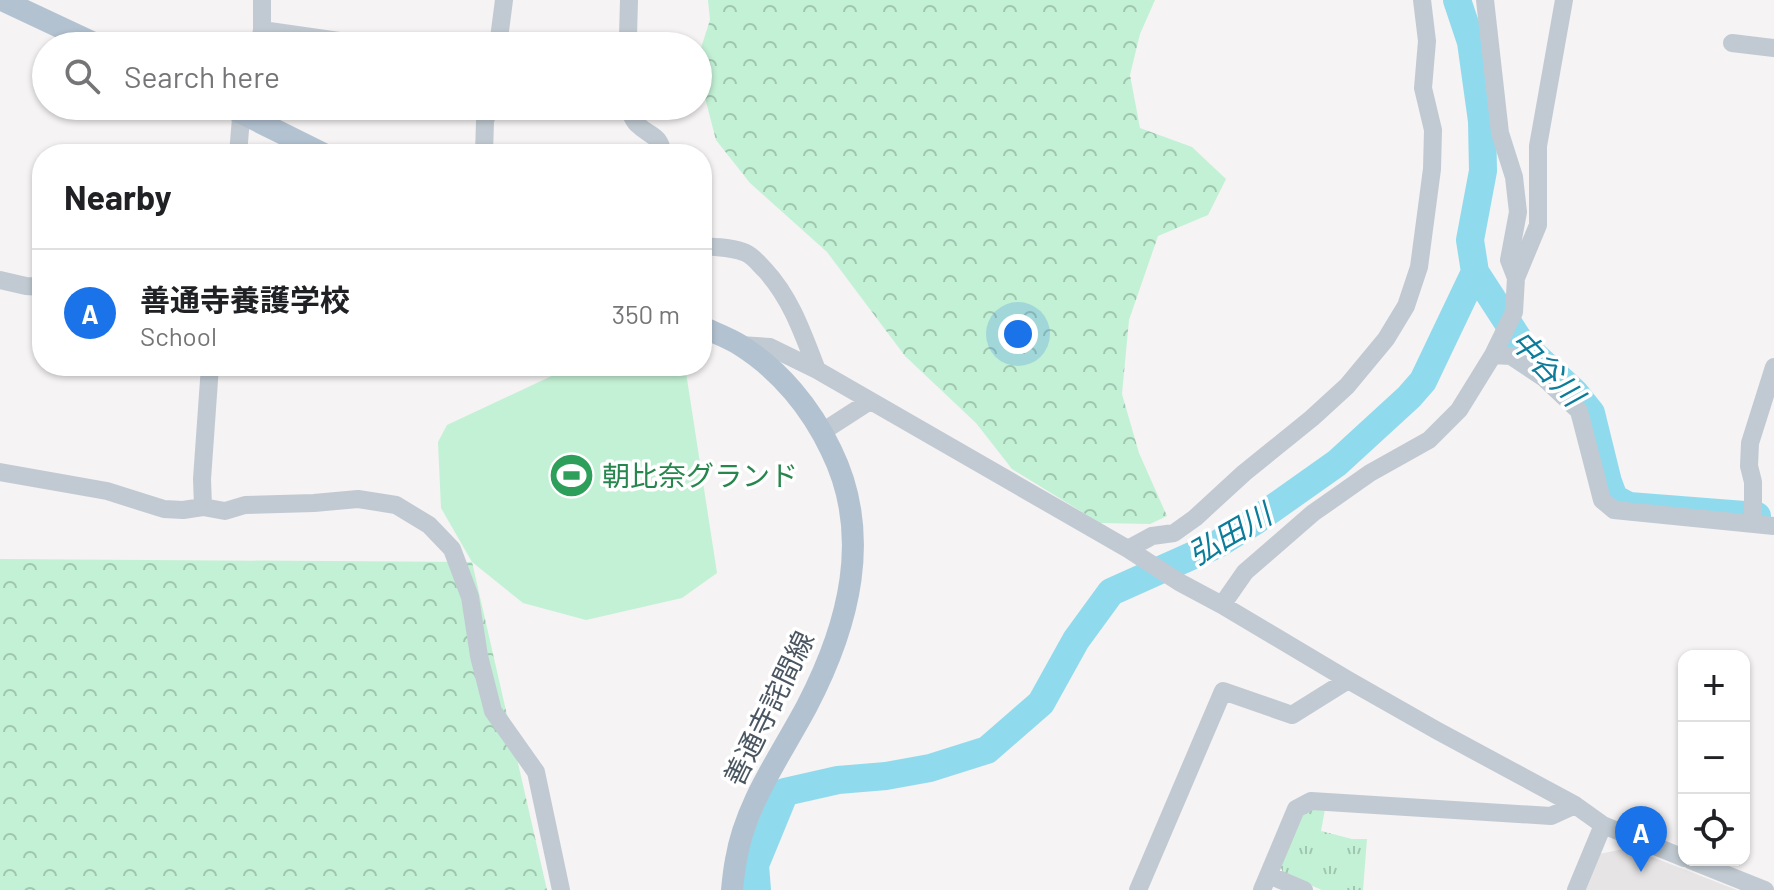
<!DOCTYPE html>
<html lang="en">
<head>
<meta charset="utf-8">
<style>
  :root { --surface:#fff; --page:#f2f2f2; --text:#202124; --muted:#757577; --line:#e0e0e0; --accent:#1a73e8 }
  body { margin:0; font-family:Barlow,"Noto Sans JP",sans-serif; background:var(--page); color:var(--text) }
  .controls { position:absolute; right:24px; bottom:24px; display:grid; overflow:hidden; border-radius:16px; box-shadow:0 2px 6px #0004 }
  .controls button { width:72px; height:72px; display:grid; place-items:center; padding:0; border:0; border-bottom:2px solid var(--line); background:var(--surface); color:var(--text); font:40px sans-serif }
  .you { position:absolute; left:1018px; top:334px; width:28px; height:28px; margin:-20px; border:6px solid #fff; border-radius:50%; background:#1a73e8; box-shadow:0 0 0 12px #1a73e833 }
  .badge { display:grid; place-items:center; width:52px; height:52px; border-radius:50%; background:var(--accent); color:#fff; font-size:26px; font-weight:700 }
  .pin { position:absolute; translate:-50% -66px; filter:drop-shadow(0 2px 4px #0008) }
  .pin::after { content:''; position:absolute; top:42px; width:28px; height:24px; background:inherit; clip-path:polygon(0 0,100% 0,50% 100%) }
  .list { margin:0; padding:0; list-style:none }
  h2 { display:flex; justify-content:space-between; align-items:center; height:104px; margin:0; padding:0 32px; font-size:34px }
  h2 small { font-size:26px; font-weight:400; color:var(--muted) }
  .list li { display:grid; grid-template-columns:52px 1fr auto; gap:24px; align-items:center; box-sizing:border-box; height:128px; padding:0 32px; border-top:2px solid var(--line) }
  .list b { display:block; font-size:30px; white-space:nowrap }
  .list p { margin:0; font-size:26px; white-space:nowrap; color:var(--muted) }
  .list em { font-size:26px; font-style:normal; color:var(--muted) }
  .icon { flex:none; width:44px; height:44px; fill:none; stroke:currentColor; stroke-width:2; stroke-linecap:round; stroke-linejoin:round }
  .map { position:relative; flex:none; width:1774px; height:890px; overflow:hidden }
  .search { position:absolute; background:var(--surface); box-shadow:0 2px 6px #0004; left:32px; top:32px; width:680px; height:88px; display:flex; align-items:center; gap:20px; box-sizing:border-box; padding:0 28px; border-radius:44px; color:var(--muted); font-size:30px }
  .panel { position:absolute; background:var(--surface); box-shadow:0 2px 6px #0004; left:32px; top:144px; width:680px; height:232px; border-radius:32px }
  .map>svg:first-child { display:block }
  .education { fill:#e6e4e5 }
  .forest { fill:url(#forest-crowns) }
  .park { fill:url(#park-tufts) }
  .pitch { fill:#c3f1d5 }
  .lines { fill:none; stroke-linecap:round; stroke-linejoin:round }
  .river { stroke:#90daee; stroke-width:28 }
  .minor { stroke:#c1cad2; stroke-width:18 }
  .major { stroke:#b3c2d1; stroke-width:22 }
  .labels { text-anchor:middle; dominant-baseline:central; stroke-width:7; stroke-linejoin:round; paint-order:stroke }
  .leisure-label { font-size:28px; fill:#27864d; stroke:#fff; text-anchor:start }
  .street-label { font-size:28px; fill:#4a5661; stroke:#fff }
  .water-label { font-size:30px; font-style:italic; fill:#0c7c9b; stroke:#fff }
</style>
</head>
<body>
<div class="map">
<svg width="1774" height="890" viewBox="0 0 1774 890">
  <defs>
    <pattern id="forest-crowns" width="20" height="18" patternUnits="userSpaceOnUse" patternTransform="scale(2)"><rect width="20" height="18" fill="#c3f1d5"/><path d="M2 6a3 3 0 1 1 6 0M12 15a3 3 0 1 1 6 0" fill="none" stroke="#a0c6b0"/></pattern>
    <pattern id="park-tufts" width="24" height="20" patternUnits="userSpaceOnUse" patternTransform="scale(2)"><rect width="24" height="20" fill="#c3f1d5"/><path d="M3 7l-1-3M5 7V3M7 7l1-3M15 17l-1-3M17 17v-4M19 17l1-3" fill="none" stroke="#a0c6b0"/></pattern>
  </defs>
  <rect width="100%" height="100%" fill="#f5f3f3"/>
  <path class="education" d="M1629 848 1737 890H1584L1599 854Z"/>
  <path class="forest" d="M708 0H1155L1140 34 1130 75 1140 128 1192 147 1226 179 1208 215 1158 236 1129 320 1122 394 1139 453 1167 516 1150 524 1100 523 1012 469 976 423 905 356 827 252 750 183 716 140 698 71V57L710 20Z
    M0 559 472 562 547 890H0Z"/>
  <path class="park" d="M1325 809 1321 831 1352 839H1367L1363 890H1322L1284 874 1280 866 1301 811Z"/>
  <path class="pitch" d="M573 366H685L717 573 682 598 586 620 523 603 472 562 441 508 438 442 447 425Z"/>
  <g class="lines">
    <path class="river" d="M1475 272 1521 343 1575 393 1591 413 1608 482 1614 498 1629 506 1757 516
      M757 890 755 865 785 792 838 780 886 776 930 768 987 750 1041 703 1076 640 1111 592 1216 545 1255 521 1337 463 1409 397 1423 381 1475 272 1470 240 1483 171 1482 121 1471 42 1457 0"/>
    <path class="minor" d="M1485 0 1500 133 1514 177 1518 212 1509 260 1516 278
      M262 30 374 46
      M1732 43 1774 48
      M259 46 262 30V0
      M498 46 504 0
      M626 46 628 36 629 0
      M627 106C630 112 633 120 637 124 650 137 659 133 663 154
      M238 154 242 106
      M484 154 485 121 490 106
      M702 246C716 247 733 247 746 253 753 256 759 264 765 270 791 298 803 334 817 370
      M0 280 26 286 42 287
      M740 345 770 347 817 370 1128 549 1179 582 1222 605 1348 680 1436 730 1575 805 1603 825 1684 858
      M1493 355 1511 356 1544 378 1579 411 1602 500 1614 510 1774 526
      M822 432 870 401
      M0 472 107 491 164 509 183 510 203 507 225 511 245 505 314 503 358 499 396 505 429 525 452 549 470 597 479 656 493 711 536 772 561 890
      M203 507 202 479 210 366
      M1753 522V482L1749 466 1750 443 1774 367
      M1128 549 1152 536 1174 533 1195 518 1244 473 1312 418 1347 386 1386 339 1406 306 1419 267 1432 169 1433 130 1423 88 1427 41 1422 0
      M1222 605 1245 572 1313 513 1370 473 1429 440 1459 410 1493 355 1514 312 1516 278 1538 225V146L1564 0
      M1690 860 1765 890
      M1269 875 1304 890
      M1138 890 1223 691 1292 715 1348 680
      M1262 890 1296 809 1311 801 1551 816 1575 805
      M1576 890 1603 825"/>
    <path class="major" d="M2 0 100 46
      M227 106 324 154
      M702 327C715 333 729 338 740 345 780 370 811 408 831 450 873 535 849 625 807 706 781 755 745 804 736 860 734 870 733 880 732 890"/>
  </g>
  <defs>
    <symbol id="stadium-disc" viewBox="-11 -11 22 22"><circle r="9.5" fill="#2e9e5b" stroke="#fff"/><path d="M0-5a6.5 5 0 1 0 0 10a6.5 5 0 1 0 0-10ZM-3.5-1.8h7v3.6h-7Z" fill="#fff"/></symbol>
  </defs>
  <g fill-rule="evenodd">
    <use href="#stadium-disc" x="546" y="450" width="51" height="51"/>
  </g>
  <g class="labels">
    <g class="leisure-label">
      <text x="602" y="475">朝比奈グランド</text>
    </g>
    <g class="street-label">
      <text transform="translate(768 708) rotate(-64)">善通寺詫間線</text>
    </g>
    <g class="water-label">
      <text transform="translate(1548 367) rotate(47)">中谷川</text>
      <text transform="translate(1229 533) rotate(-30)">弘田川</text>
    </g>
  </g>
</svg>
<div class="controls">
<button>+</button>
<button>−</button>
<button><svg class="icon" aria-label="locate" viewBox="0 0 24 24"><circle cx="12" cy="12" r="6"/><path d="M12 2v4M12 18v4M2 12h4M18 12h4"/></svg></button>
</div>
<div class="you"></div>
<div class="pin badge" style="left:1641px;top:872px">A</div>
<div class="search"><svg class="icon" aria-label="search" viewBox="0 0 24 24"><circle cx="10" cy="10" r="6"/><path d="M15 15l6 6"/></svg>Search here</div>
<section class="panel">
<h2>Nearby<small></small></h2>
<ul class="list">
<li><span class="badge">A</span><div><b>善通寺養護学校</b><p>School</p></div><em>350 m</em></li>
</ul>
</section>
</div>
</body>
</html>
